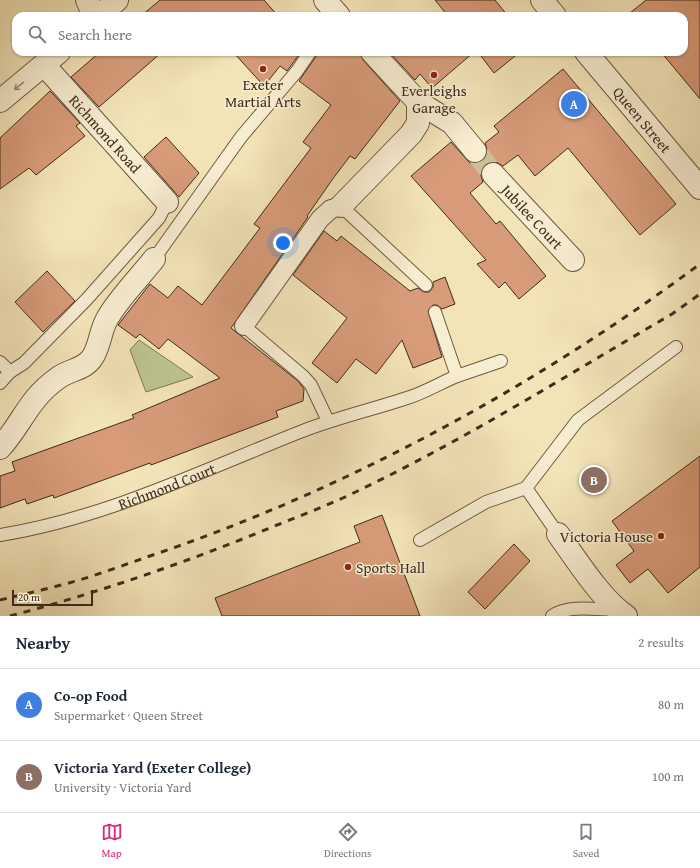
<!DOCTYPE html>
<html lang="en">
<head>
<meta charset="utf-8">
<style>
  :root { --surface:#fff; --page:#f6f6f7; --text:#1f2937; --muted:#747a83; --line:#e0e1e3; --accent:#db2777 }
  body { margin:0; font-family:"Gentium Book Plus",serif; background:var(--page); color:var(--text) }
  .scale { position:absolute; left:12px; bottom:10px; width:81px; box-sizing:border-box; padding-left:4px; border:2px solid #3f2c1b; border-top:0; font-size:11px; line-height:14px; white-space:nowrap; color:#3f2c1b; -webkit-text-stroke:3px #f7edd1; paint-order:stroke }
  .you { position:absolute; left:283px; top:243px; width:14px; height:14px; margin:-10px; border:3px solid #fff; border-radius:50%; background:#1a73e8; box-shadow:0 0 0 6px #1a73e833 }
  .badge { display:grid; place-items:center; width:26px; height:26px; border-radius:50%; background:var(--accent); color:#fff; font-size:13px; font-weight:700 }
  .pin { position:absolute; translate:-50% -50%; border:2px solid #fff; box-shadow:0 1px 4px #0006 }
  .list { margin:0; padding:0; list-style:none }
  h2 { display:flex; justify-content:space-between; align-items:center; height:52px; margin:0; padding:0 16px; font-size:17px }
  h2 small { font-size:13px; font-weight:400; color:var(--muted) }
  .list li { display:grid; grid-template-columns:26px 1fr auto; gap:12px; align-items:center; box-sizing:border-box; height:72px; padding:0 16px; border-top:1px solid var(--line) }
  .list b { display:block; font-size:15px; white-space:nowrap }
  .list p { margin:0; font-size:13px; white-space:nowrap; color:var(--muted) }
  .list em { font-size:13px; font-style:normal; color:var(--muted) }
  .icon { flex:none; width:22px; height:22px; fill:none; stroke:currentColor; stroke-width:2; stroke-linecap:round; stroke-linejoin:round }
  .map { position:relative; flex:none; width:700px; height:616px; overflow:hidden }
  .search { position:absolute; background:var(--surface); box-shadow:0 1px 3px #0004; left:12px; right:12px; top:12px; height:44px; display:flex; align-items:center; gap:10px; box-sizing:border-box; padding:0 14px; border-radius:12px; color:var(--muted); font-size:15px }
  .sheet { height:196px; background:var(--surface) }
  nav { display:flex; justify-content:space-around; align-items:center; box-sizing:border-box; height:56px; border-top:1px solid var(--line); background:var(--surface); font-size:11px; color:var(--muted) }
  nav a { display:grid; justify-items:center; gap:2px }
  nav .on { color:var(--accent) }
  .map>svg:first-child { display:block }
  .green { fill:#bdc48d; stroke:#7e7854 }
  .building { fill:#d79b79; stroke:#3f2c1b }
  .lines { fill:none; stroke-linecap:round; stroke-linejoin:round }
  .minor-tunnel { stroke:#cfbf99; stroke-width:22; stroke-dasharray:22 11; stroke-linecap:butt }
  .service-casing { stroke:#6c5a42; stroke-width:14 }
  .pedestrian-casing { stroke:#6c5a42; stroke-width:20 }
  .minor-casing { stroke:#6c5a42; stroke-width:24 }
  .tertiary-casing { stroke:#6c5a42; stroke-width:24 }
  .service { stroke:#f7edd1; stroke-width:12 }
  .pedestrian { stroke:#f7edd1; stroke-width:18 }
  .minor { stroke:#f7edd1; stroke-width:22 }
  .tertiary { stroke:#f7edd1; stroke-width:22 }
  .rail { stroke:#3f2c1b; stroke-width:3; stroke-dasharray:7 7; stroke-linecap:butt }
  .oneway { stroke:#9b8c76 }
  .poi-dot { fill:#8f2418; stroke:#f7edd1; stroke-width:1.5 }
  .labels { text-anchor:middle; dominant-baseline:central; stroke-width:3; stroke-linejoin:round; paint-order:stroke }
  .poi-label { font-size:15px; fill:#3f2c1b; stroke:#f7edd1 }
  .street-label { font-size:15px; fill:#3f2c1b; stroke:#f7edd1 }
</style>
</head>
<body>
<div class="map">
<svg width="700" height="616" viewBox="0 0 700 616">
  <rect width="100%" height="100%" fill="#f3e4b8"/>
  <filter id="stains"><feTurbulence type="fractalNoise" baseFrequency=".005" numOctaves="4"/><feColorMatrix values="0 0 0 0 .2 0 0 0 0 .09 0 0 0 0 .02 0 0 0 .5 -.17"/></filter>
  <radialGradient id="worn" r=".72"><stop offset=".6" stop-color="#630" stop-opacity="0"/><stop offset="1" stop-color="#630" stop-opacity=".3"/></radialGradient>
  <path class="green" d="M139 340 193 377 146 392 130 350Z"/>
  <path class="building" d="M160 0H264L278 16H141Z
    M435 0H495L508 16H448Z
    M646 0H700V99L661 52H684V16H632L630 13Z
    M100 52H162L99 107 71 77Z
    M233 52H301L287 71 280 66 264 86Z
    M319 52H360L363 60 400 101 355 159 350 156 332 180 307 216 308 217 231 328 298 381 304 389 303 401 276 411 278 417 151 465 150 463 54 498 53 495 27 504 25 499 0 508V476L15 471 12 462 134 418 132 415 220 378 168 339 159 349 140 334 136 338 118 325 150 284 168 298 178 286 202 305 260 228 254 224 311 148 303 142 331 105 299 81Z
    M389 52H474L432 88 420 74 415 80Z
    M478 52H520L494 73Z
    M563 69 676 204 640 235 568 148 535 176 518 155 503 166 496 162H490L485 165 481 171V176L483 182 470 193 496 224 500 221 546 276 519 299 505 282 499 288 477 264 486 260 411 176 451 142 470 163H477L483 161 487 155V149L485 143 499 132 494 126Z
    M50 91 80 123 76 126 85 136 36 175 29 168 0 189V138Z
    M166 137 199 173 179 197 144 157Z
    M324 231 337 241 341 236 410 291 418 288 424 292H429L433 287V282L445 277 455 304 442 309 437 305H433L428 311 442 357 413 368 402 340 376 374 356 359 337 383 312 363 347 318 293 275Z
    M47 271 75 301 43 332 15 302Z
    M700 456V567L668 593 648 569 630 583 616 565 634 551 612 521Z
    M382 515 420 616H222L215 598 360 542 354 526Z
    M514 544 530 561 485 609 468 592Z"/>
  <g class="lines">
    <path class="minor-tunnel" d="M475 151 493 174"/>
    <defs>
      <g id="service">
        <path d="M341 206 426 285"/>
        <path d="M154 259 241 137 297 71 310 52"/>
        <path d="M244 326 303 376 311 385 328 421"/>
        <path d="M0 362 10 372 24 363 87 299 159 218 167 202"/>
        <path d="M457 376 501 361"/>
        <path d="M0 383 10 372"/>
        <path d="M526 488 558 534"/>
        <path id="s1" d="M0 535C106 518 201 471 300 432 335 418 371 410 407 398 424 393 440 383 457 376L435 312"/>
        <path d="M420 540 486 502 526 488 578 420 676 347"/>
        <path d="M552 616C569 604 598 610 618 610"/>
      </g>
      <path id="pedestrian" d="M244 326 320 219 331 209 341 206"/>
      <g id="minor">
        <path d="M87 0 94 16"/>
        <path d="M325 0 339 16"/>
        <path d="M99 16 117 0"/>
        <path d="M372 52 418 102 452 123 475 151"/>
        <path id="s2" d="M44 65 167 202"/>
        <path d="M0 101 59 52"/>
        <path id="s3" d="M493 174 573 260"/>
        <path d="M341 206 411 134 418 123V102"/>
        <path d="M0 448C22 424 28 399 58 378 68 370 84 370 92 358 100 347 100 331 107 319 118 299 140 277 154 259"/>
        <path d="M558 534C576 559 601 599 626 616"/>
      </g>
      <g id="tertiary">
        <path d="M542 0 555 16"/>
        <path id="s4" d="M586 52 700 188"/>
      </g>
    </defs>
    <use href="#service" class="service-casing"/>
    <use href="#pedestrian" class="pedestrian-casing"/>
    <use href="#minor" class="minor-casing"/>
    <use href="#tertiary" class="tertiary-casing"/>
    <use href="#service" class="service"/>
    <use href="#pedestrian" class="pedestrian"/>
    <use href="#minor" class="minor"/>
    <use href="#tertiary" class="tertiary"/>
    <path class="rail" d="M0 600C25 594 51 588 76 581 100 574 124 565 147 557 346 490 531 389 700 264
      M10 616C101 592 190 561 277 525 300 516 323 507 345 497 458 444 564 377 672 314L700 294"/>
  </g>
  <defs><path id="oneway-shaft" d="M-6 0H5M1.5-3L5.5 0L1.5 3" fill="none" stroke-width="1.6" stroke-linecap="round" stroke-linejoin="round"/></defs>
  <use class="oneway" href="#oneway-shaft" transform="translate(19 86) rotate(141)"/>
  <g class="poi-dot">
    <circle cx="263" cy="69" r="4"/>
    <circle cx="434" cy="75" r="4"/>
    <circle cx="661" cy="536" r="4"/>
    <circle cx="348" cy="567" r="4"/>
  </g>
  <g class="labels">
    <g class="poi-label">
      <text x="263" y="84">Exeter<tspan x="263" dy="17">Martial Arts</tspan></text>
      <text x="434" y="90">Everleighs<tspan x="434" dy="17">Garage</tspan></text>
      <text x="653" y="536" text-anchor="end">Victoria House</text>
      <text x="356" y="567" text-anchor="start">Sports Hall</text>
    </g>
    <g class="street-label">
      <text stroke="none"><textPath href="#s4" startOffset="88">Queen Street</textPath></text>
      <text stroke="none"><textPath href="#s2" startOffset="92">Richmond Road</textPath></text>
      <text stroke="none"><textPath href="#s3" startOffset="58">Jubilee Court</textPath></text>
      <text stroke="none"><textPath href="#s1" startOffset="174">Richmond Court</textPath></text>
    </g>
  </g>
  <rect width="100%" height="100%" filter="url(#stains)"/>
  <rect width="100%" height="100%" fill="url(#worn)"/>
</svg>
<div class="scale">20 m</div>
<div class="you"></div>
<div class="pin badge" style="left:574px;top:104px;background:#3f7fe0">A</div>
<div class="pin badge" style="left:594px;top:480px;background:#8d6e63">B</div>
<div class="search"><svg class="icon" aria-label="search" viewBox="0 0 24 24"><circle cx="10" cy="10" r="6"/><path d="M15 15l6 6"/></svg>Search here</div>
</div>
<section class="sheet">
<h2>Nearby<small>2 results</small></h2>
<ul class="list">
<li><span class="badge" style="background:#3f7fe0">A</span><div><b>Co-op Food</b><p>Supermarket · Queen Street</p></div><em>80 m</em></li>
<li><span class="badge" style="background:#8d6e63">B</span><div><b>Victoria Yard (Exeter College)</b><p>University · Victoria Yard</p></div><em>100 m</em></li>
</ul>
</section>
<nav>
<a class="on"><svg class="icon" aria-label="map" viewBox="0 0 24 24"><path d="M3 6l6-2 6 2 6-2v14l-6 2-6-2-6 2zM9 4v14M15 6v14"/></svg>Map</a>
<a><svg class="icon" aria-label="directions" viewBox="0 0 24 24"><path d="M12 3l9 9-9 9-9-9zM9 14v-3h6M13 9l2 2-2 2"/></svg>Directions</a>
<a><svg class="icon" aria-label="saved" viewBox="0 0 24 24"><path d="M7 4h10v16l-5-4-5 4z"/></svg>Saved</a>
</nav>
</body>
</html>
